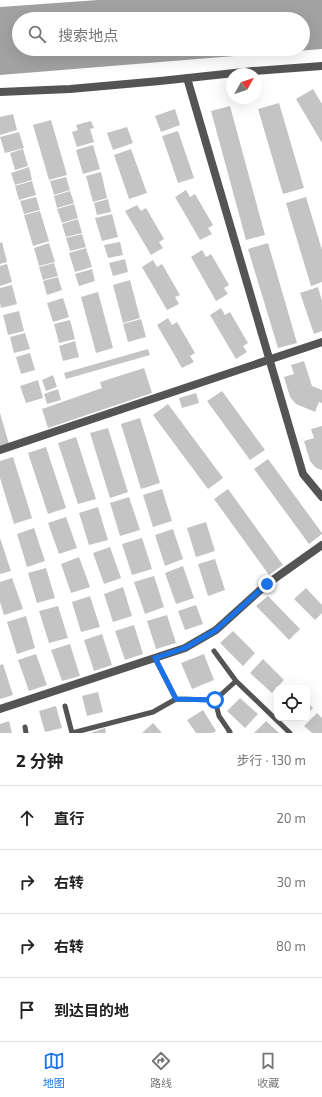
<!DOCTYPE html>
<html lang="zh">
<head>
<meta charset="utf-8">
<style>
  :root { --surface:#fff; --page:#f2f2f2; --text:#222; --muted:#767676; --line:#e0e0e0; --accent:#1a73e8 }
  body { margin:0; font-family:"Exo 2","Noto Sans SC",sans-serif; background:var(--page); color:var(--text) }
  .controls { position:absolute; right:12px; bottom:12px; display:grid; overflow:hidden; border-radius:8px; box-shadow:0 4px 16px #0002 }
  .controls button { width:36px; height:36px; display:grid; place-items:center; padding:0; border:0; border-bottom:1px solid var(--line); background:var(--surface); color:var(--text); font:20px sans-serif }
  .compass { position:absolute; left:226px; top:68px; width:36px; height:36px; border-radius:50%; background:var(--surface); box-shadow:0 4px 16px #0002; rotate:50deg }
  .stop { position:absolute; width:12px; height:12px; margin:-9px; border:3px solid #1a73e8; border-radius:50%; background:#fff }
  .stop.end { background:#1a73e8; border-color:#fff; box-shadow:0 1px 4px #0008 }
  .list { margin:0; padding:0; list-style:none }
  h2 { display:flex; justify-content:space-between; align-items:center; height:52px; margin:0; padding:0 16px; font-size:17px }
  h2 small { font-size:13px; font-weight:400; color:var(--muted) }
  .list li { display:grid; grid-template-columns:26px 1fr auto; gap:12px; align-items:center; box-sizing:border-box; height:64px; padding:0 16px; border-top:1px solid var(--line) }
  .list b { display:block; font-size:15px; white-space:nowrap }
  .list em { font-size:13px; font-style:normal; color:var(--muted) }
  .icon { flex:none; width:22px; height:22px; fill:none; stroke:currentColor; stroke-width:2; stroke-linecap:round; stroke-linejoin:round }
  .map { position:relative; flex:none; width:322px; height:733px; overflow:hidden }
  .search { position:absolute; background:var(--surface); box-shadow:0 4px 16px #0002; left:12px; right:12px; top:12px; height:44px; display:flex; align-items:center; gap:10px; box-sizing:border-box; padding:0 14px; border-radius:22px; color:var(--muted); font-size:15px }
  .sheet { height:308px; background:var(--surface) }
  nav { display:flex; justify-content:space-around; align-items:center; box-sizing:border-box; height:56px; border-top:1px solid var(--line); background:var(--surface); font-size:11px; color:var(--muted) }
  nav a { display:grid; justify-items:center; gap:2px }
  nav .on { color:var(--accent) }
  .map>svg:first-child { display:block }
  .water { fill:#a2a2a2; fill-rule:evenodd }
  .building { fill:#c4c4c4 }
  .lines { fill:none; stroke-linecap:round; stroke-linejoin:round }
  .lane { stroke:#545454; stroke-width:5 }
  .street { stroke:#545454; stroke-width:8 }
  .route { stroke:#1a73e8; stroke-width:5 }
</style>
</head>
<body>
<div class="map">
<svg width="322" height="733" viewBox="0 0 322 733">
  <rect width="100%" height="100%" fill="#fff"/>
  <path class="water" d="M98 0H322V49L0 75V7ZM19 19H303V49H19Z"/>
  <path class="building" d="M313 89 322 104V143L296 99Z
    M279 103 304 188 283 194 258 109Z
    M230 106 265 235 246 240 211 111Z
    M175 109 180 125 161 132 155 116Z
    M13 114 17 130 0 135V117Z
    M51 120 67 175 49 180 33 125Z
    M91 121 94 128 90 129 94 142 77 147 72 132 78 130 76 125Z
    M127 127 133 143 113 150 107 133Z
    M178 131 194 178 178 183 162 136Z
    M19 132 24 148 5 153 0 137Z
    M93 145 100 169 83 174 76 150Z
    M23 149 28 166 15 170 10 153Z
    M131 149 147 193 129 199 114 155Z
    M29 167 32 180 15 185 11 173Z
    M101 172 107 198 93 202 86 176Z
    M66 177 70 190 54 195 50 181Z
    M32 181 36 195 19 200 15 186Z
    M186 190 190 197 195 194 213 225 208 228 212 234 200 240 175 197Z
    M70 191 74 203 57 208 54 196Z
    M36 197 40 210 24 214 20 201Z
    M306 197 322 250V282L311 286 286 203Z
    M108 199 111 212 97 215 94 203Z
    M74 204 78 218 62 223 57 209Z
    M137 205 141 211 146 208 164 239 159 242 163 248 151 255 125 211Z
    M40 211 49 241 33 246 24 215Z
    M112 214 118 237 102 241 95 218Z
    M78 219 82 233 66 237 62 224Z
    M82 234 86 247 70 251 66 238Z
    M2 242 7 262 0 264V243Z
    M120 242 123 255 108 258 104 245Z
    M49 243 55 262 39 266 34 248Z
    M268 243 297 343 278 348 248 249Z
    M86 248 92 267 75 272 69 253Z
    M202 250 206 257 211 254 229 285 224 288 228 294 216 301 191 257Z
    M125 259 128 272 113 276 109 263Z
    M153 260 157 267 162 264 180 295 175 297 179 304 167 310 142 267Z
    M54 263 58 276 43 280 39 267Z
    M7 264 12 282 0 286V266Z
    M92 269 95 281 79 286 75 274Z
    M58 277 62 290 47 295 43 281Z
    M130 280 140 318 123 323 113 285Z
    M12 285 17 304 1 308 0 303V288Z
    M318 287 322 301V331L314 334 300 293Z
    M98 292 113 348 96 353 81 297Z
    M63 298 69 317 53 322 47 303Z
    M221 308 225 315 230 312 248 343 243 346 247 352 236 359 210 315Z
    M19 311 24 331 8 335 3 315Z
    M168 318 172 325 177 322 195 353 190 356 194 362 182 368 157 325Z
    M141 319 146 337 128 342 123 324Z
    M70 320 75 339 59 343 54 324Z
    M25 333 30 349 14 353 10 337Z
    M75 341 79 357 63 361 59 346Z
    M148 349 150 355 66 379 64 373Z
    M30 353 35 370 21 374 16 357Z
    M304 361 312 386 322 390V403L319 402 315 412 296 404 290 397 284 377 294 374 291 365Z
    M144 368 152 393 48 428 42 409 102 388 100 382Z
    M53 375 57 387 46 391 42 380Z
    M38 380 43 398 26 403 20 386Z
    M58 389 61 400 47 404 44 394Z
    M222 391 265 450 250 460 207 401Z
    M196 393 199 403 182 408 179 398Z
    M168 404 223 478 208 489 153 415Z
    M0 413 9 444 0 446Z
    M140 418 160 483 141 489 121 424Z
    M322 426V470L316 468 310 461 304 441 314 438 311 429Z
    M108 428 128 492 110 498 90 433Z
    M76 437 96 499 78 504 58 443Z
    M46 447 66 508 48 514 28 453Z
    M13 457 32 518 14 524 0 478V461Z
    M268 459 322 533V534L309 544 254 469Z
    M162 489 172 521 153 527 143 495Z
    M228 489 283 565 269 575 214 499Z
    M129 497 140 530 120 536 110 503Z
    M98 507 108 540 89 545 79 513Z
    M66 517 77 548 59 554 48 523Z
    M206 522 215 551 196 557 187 528Z
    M34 528 45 561 27 567 17 534Z
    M173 529 183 559 165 566 155 535Z
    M0 538 11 571 0 574Z
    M142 538 152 569 132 575 122 544Z
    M110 547 121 578 104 584 93 553Z
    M79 557 90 587 71 593 61 564Z
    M215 559 225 590 208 596 198 564Z
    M183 566 194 598 176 604 165 573Z
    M46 568 55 598 37 603 28 573Z
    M154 576 164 607 145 614 134 582Z
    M12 578 23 609 4 615 0 602V582Z
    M123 587 132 616 113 622 104 594Z
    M306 588 322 605V613L315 620 294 599Z
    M90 596 100 627 81 632 72 602Z
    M268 596 300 629 289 640 256 606Z
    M196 605 203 624 185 630 178 611Z
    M58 606 68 638 49 643 39 611Z
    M167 615 176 643 156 649 147 621Z
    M26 616 35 648 17 654 7 622Z
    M134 625 143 654 125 660 115 631Z
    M233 631 255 653 243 666 220 643Z
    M102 634 112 665 94 671 84 640Z
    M70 644 80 676 62 681 51 650Z
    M36 654 47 685 29 691 18 660Z
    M204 654 214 680 192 689 181 663Z
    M263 659 284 680 272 693 250 673Z
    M3 664 13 695 0 699V665Z
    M98 692 103 712 87 716 82 696Z
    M240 698 258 714 245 728 227 711Z
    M307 702 313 708 307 714Z
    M56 706 62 728 45 732 39 711Z
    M203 710 216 731 213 733H196L187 720Z
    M317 713 322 718V733H312L304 726Z
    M9 721 12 733H0V724Z
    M266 721 279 733H254Z
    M153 723 162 733H142Z
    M105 728 106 733H90Z"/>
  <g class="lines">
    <path class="lane" d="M214 651 236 681 290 733
      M155 658 176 699
      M65 706 72 733 153 712 176 699 215 700
      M25 727 26 733
      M229 733 230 732 219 716 215 700 236 681"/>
    <path class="street" d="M187 78 303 474 322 497
      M0 92 70 89 160 81 253 71 322 66
      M0 450 322 342
      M0 709 185 648 216 630 267 584 322 545"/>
  </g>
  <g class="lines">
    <path class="route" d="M215 700 176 699 155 658 185 648 216 630 267 584"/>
  </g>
</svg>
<div class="controls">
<button><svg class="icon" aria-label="locate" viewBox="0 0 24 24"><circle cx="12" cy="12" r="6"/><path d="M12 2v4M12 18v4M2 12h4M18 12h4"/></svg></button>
</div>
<svg class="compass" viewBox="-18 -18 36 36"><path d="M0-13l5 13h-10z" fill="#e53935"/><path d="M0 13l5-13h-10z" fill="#767676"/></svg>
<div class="stop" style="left:215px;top:700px"></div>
<div class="stop end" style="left:267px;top:584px"></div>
<div class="search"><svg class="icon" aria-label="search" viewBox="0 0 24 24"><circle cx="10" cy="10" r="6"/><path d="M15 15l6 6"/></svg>搜索地点</div>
</div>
<section class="sheet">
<h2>2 分钟<small>步行 · 130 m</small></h2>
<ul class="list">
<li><svg class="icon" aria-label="ahead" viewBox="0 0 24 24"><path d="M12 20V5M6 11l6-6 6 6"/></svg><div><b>直行</b></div><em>20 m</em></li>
<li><svg class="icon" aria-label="right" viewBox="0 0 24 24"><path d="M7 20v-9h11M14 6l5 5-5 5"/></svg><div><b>右转</b></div><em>30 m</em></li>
<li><svg class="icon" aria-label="right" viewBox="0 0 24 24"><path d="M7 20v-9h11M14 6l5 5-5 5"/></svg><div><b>右转</b></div><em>80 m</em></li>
<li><svg class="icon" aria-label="arrive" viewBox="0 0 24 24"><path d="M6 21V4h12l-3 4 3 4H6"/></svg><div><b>到达目的地</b></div></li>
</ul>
</section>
<nav>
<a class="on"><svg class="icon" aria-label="map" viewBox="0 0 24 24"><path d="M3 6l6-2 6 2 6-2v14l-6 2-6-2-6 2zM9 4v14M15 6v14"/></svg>地图</a>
<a><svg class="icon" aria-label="directions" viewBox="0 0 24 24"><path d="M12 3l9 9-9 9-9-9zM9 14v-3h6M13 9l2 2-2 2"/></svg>路线</a>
<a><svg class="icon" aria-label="saved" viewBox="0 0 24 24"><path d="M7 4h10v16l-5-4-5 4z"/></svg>收藏</a>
</nav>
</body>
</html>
